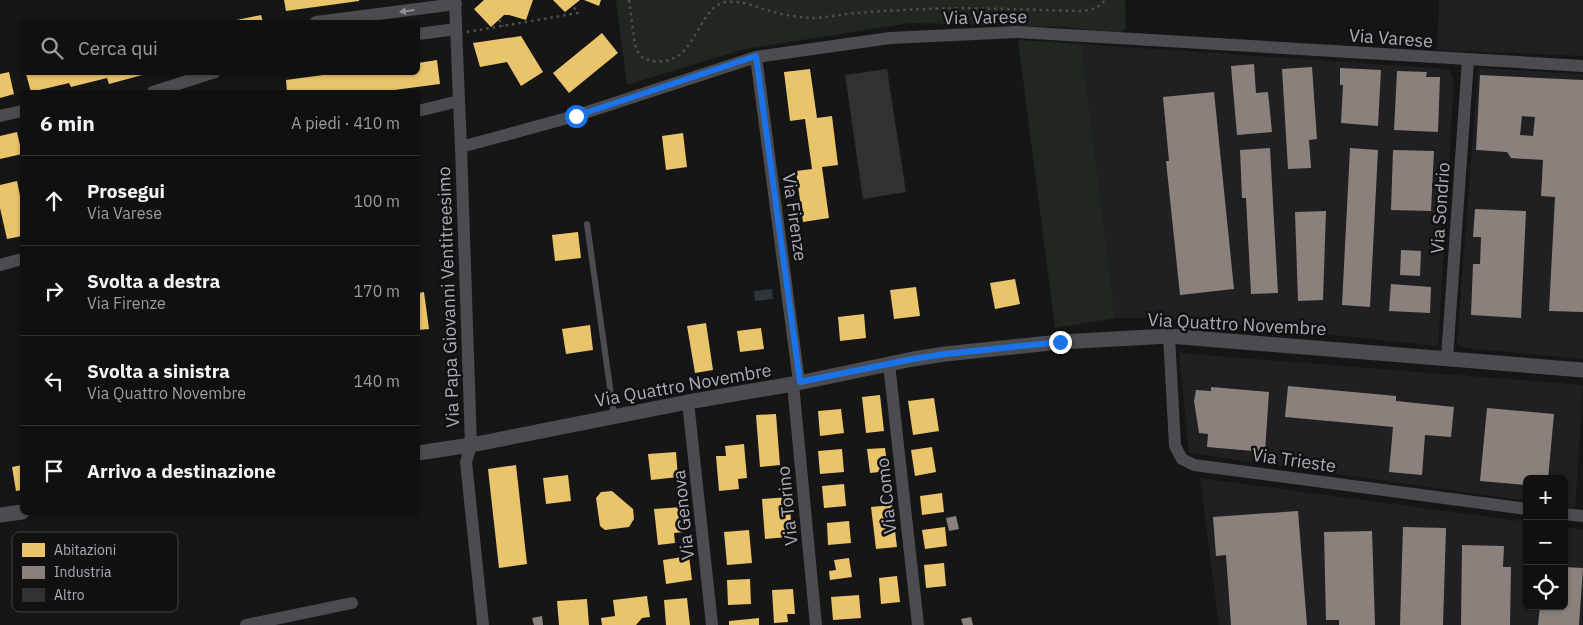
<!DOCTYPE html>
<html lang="it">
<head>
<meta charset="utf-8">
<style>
  :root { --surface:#101011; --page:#1e1e1f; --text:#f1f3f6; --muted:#9c9d9f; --line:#303031 }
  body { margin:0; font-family:"IBM Plex Sans",sans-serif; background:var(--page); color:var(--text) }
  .controls { position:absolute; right:15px; bottom:15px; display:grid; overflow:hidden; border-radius:8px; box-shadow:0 1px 4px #0004 }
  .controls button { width:45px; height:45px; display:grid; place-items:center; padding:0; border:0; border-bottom:1px solid var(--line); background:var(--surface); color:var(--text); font:25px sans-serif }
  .stop { position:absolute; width:15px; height:15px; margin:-11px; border:4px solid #1a73e8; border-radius:50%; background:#fff }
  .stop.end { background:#1a73e8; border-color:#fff; box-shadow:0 1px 5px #0008 }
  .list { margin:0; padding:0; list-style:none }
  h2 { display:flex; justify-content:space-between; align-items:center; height:65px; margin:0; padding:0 20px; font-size:21px }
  h2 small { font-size:16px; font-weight:400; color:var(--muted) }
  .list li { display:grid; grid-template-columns:32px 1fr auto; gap:15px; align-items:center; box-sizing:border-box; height:90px; padding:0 20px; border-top:1px solid var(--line) }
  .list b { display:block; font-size:19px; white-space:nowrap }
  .list p { margin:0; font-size:16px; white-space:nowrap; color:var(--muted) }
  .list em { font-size:16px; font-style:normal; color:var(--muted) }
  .icon { flex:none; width:28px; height:28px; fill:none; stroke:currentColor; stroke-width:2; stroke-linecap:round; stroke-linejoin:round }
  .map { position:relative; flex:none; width:1583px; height:625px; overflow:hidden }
  .search { position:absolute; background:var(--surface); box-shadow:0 1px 4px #0004; left:20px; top:20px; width:400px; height:55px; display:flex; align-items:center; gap:12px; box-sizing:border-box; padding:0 18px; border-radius:8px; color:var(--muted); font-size:19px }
  .panel { position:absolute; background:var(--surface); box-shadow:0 1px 4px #0004; left:20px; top:90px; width:400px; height:425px; border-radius:8px }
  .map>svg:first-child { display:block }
  .built { fill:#202022 }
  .green { fill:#202721 }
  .water { fill:#2e353b }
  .homes { fill:#e9c46a }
  .industry { fill:#8a817c; fill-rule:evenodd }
  .building { fill:#313132 }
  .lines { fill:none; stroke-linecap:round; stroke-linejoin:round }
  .path { stroke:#4c4e50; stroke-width:2.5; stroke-dasharray:2.5 4; stroke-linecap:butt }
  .service { stroke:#4b4c4f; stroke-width:6 }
  .minor { stroke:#4b4c4f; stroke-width:12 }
  .tertiary { stroke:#4b4c4f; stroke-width:15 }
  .oneway { fill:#8d9097 }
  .route { stroke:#1a73e8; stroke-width:6 }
  .labels { text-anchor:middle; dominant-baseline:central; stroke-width:5; stroke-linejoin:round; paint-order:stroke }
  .street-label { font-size:18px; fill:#a9adb6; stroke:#111112 }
  .key { fill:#111112; stroke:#3f4043; stroke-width:1 }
  .key-label { font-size:14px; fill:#a9adb6 }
</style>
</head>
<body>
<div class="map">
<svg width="1583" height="625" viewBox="0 0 1583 625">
  <rect width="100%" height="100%" fill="#161617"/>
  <path class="built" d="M1439 0H1583V56L1437 50Z
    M1081 44 1449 69 1454 80 1438 346 1168 318H1115Z
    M1478 68 1583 74V359L1465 348 1457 344Z
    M1179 353 1583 385 1575 508 1564 507V479H1527V501L1189 453Z
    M1200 478 1527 522V606H1564V527L1583 530V625H1219Z"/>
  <path class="green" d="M616 0H1125L1126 27 1123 31 1117 32 1061 27 911 23 744 49 627 85Z
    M1018 40 1081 44 1115 318 1055 328Z"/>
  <path class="water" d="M772 289 773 299 755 301 754 291Z"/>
  <path class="homes" d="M284 0H359V1L286 11Z
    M484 0H533L526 20 509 15H504L491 27 474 9Z
    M553 0H580L565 12Z
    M584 0H601L599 6Z
    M261 15 263 22H227Z
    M602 33 618 53 569 93 553 73Z
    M521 36 543 72 521 86 507 62 480 67 473 43Z
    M437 60 440 84 379 92H287L286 80 345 72H418V63Z
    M810 69 817 118 832 116 838 165 822 167 829 218 803 222 796 171 812 169 805 119 790 121 784 72Z
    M9 72 14 94 0 98V74Z
    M31 72H146V74L109 84 107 78 71 87 69 83 31 92 26 74Z
    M17 132 22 154 0 159V136Z
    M683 133 687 167 666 170 662 136Z
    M17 181 22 205V236L7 239 0 208V185Z
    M578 232 581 258 555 261 552 235Z
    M1015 279 1020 304 995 309 990 283Z
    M916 287 920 316 894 319 890 290Z
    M424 292 429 329 418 330V293Z
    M864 314 866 338 840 341 838 317Z
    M706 323 713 370 695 373 687 326Z
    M590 325 593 350 566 354 562 329Z
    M761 328 764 349 740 352 737 331Z
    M880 395 884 431 866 433 862 397Z
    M934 398 939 431 913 435 908 401Z
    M841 409 844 433 820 436 818 411Z
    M776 414 780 465 760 467 756 415Z
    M744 444 747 478 738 479 739 489 719 491 716 456H726L725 446Z
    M932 447 936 472 915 476 911 450Z
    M885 448 888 471 870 473 867 449Z
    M842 449 844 472 820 474 818 451Z
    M676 452 678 477 651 480 648 454Z
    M22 465V490L16 491 12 467Z
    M516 465 527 564 499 568 488 469Z
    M568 475 571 501 546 504 543 478Z
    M844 484 846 506 824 508 822 486Z
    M612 491 633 509 634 519 629 527 605 530 600 526 596 498 601 492Z
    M942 493 944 512 922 515 920 496Z
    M789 497 791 521H787L788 537 765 539 762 499Z
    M892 505 897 547 876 549 871 507Z
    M682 507 684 532 674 533 675 543 658 545 654 509Z
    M849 521 851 543 828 545 827 523Z
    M945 527 947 546 925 549 922 530Z
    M749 530 752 563 727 565 724 532Z
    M689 556 692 580 666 584 663 560Z
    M849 558 852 577 830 580 829 571 836 570 834 560Z
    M944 563 946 586 926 588 924 565Z
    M897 576 900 602 881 604 879 578Z
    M750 579 751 604 728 605 727 580Z
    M793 589 795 614H787L788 622 774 623 772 590Z
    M859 595 861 618 833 620 831 597Z
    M647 596 650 617 642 618 636 625H602L601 618 615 616 613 600Z
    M687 598 690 625H666L664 600Z
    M587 599 589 625H559L557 601Z
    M759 618V625H729V621Z"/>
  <path class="industry" d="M1254 64 1256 93 1268 92 1272 132 1237 135 1231 66Z
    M1312 67 1317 139 1309 140 1311 168 1288 169 1282 69Z
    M1340 68 1381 70 1378 126 1341 123 1343 85H1340Z
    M1397 71 1427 72 1426 77H1440L1438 132 1394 130Z
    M1480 75 1583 80V312L1549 311 1555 197 1541 196 1543 160 1511 158 1507 152 1476 150ZM1522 116 1535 117 1533 136 1520 135Z
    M1214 92 1234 289 1180 295 1166 161H1169L1163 97Z
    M1270 148 1278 293 1251 294 1246 198H1242L1240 150Z
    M1350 148 1378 150 1370 307 1342 305Z
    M1393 150 1434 151 1431 211 1391 210Z
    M1475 209 1526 211 1521 318 1471 315 1473 264H1480L1481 237H1473Z
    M1326 211 1323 300 1298 301 1295 212Z
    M1401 250 1421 251 1420 276 1400 275Z
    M1391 284 1431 287 1430 313 1389 311Z
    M1288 386 1396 396V401L1454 407 1451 437 1425 435 1422 475 1389 472 1393 427 1285 417Z
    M1211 387 1269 392 1265 452 1207 447 1208 434 1199 433 1194 401 1196 390 1211 391Z
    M1487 408 1554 414 1548 479H1527V485L1480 481Z
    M1298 511 1307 625H1231L1226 555 1216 556 1213 517Z
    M956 516 959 529 949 531 946 518Z
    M1403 527 1446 528 1443 625H1400Z
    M1372 531 1375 625H1339V620H1326L1324 532Z
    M1462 545 1504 546 1503 567H1511L1510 625H1461Z
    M1564 567 1583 568 1579 625H1538L1540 606H1564Z
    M542 616 543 625H534L532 618Z
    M971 617 973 625H963L961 619Z"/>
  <path class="building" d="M887 69 906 192 863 199 845 75Z"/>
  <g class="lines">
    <path class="path" d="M629 0 635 45 639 54 644 59C698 75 694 7 726 2 742 0 756 7 770 11 783 15 798 17 811 18 826 18 841 14 856 13 879 11 902 10 924 9 977 7 1030 10 1083 11 1093 9 1099 8 1105 0
      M499 20 503 26
      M467 32 578 13 573 6"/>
    <path class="service" d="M587 224 614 416"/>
    <path class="minor" d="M455 0 459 101
      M316 22 456 4
      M418 34 456 29
      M756 57 799 382
      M153 92 215 72
      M418 111 459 101 461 147 575 116 756 57 890 38 1017 32 1583 66
      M0 116 22 111
      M461 147 471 445 466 462 483 625
      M0 265 22 259
      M1169 336 1175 446 1182 459 1194 465 1527 509
      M1447 358 1468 60
      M889 364 918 625
      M793 384 816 625
      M688 402 712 625
      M1564 514 1583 516
      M246 625 352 603"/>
    <path class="tertiary" d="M418 453 471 445 688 402 793 384 913 359 945 354 1060 342 1169 336 1583 370
      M0 515 22 512"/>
  </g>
  <defs><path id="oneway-solid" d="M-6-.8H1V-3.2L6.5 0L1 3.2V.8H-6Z" transform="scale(1.25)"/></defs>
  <use class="oneway" href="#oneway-solid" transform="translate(407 11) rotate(173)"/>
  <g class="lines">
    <path class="route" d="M576 116 756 56 800 382 913 359 945 354 1060 342"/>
  </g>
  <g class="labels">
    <g class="street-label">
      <text transform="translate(985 17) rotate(-1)">Via Varese</text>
      <text transform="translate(1391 38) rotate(4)">Via Varese</text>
      <text transform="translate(1440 208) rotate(-86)">Via Sondrio</text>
      <text transform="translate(795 217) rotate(82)">Via Firenze</text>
      <text transform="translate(448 297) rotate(-92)">Via Papa Giovanni Ventitreesimo</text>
      <text transform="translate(1237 324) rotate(3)">Via Quattro Novembre</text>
      <text transform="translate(683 385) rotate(-10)">Via Quattro Novembre</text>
      <text transform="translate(1294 460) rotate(8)">Via Trieste</text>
      <text transform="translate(886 496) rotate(-96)">Via Como</text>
      <text transform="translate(787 506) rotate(-96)">Via Torino</text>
      <text transform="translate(683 515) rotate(-96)">Via Genova</text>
    </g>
  </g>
  <rect x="12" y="532" width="166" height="80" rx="8" class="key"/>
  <rect x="22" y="543" width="23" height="14" fill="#e9c46a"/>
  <rect x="22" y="566" width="23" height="13" fill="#8a817c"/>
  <rect x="22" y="588" width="23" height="14" fill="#313132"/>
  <g class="key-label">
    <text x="54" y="555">Abitazioni</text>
    <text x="54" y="577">Industria</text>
    <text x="54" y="600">Altro</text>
  </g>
</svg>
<div class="controls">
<button>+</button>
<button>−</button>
<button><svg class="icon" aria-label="locate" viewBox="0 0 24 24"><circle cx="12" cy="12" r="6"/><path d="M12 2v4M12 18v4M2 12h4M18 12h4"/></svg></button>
</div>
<div class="stop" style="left:576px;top:116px"></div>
<div class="stop end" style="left:1060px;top:342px"></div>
<div class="search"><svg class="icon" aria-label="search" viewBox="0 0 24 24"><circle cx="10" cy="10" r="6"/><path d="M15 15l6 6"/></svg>Cerca qui</div>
<section class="panel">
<h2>6 min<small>A piedi · 410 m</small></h2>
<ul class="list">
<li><svg class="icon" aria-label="ahead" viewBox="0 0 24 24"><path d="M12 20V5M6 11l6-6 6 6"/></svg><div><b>Prosegui</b><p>Via Varese</p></div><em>100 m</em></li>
<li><svg class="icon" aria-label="right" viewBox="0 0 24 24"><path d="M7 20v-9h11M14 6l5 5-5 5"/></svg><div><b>Svolta a destra</b><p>Via Firenze</p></div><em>170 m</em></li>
<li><svg class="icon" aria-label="left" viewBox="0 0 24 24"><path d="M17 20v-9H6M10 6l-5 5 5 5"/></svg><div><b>Svolta a sinistra</b><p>Via Quattro Novembre</p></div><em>140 m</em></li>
<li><svg class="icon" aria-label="arrive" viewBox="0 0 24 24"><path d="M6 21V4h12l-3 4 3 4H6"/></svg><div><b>Arrivo a destinazione</b></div></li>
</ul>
</section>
</div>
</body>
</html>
